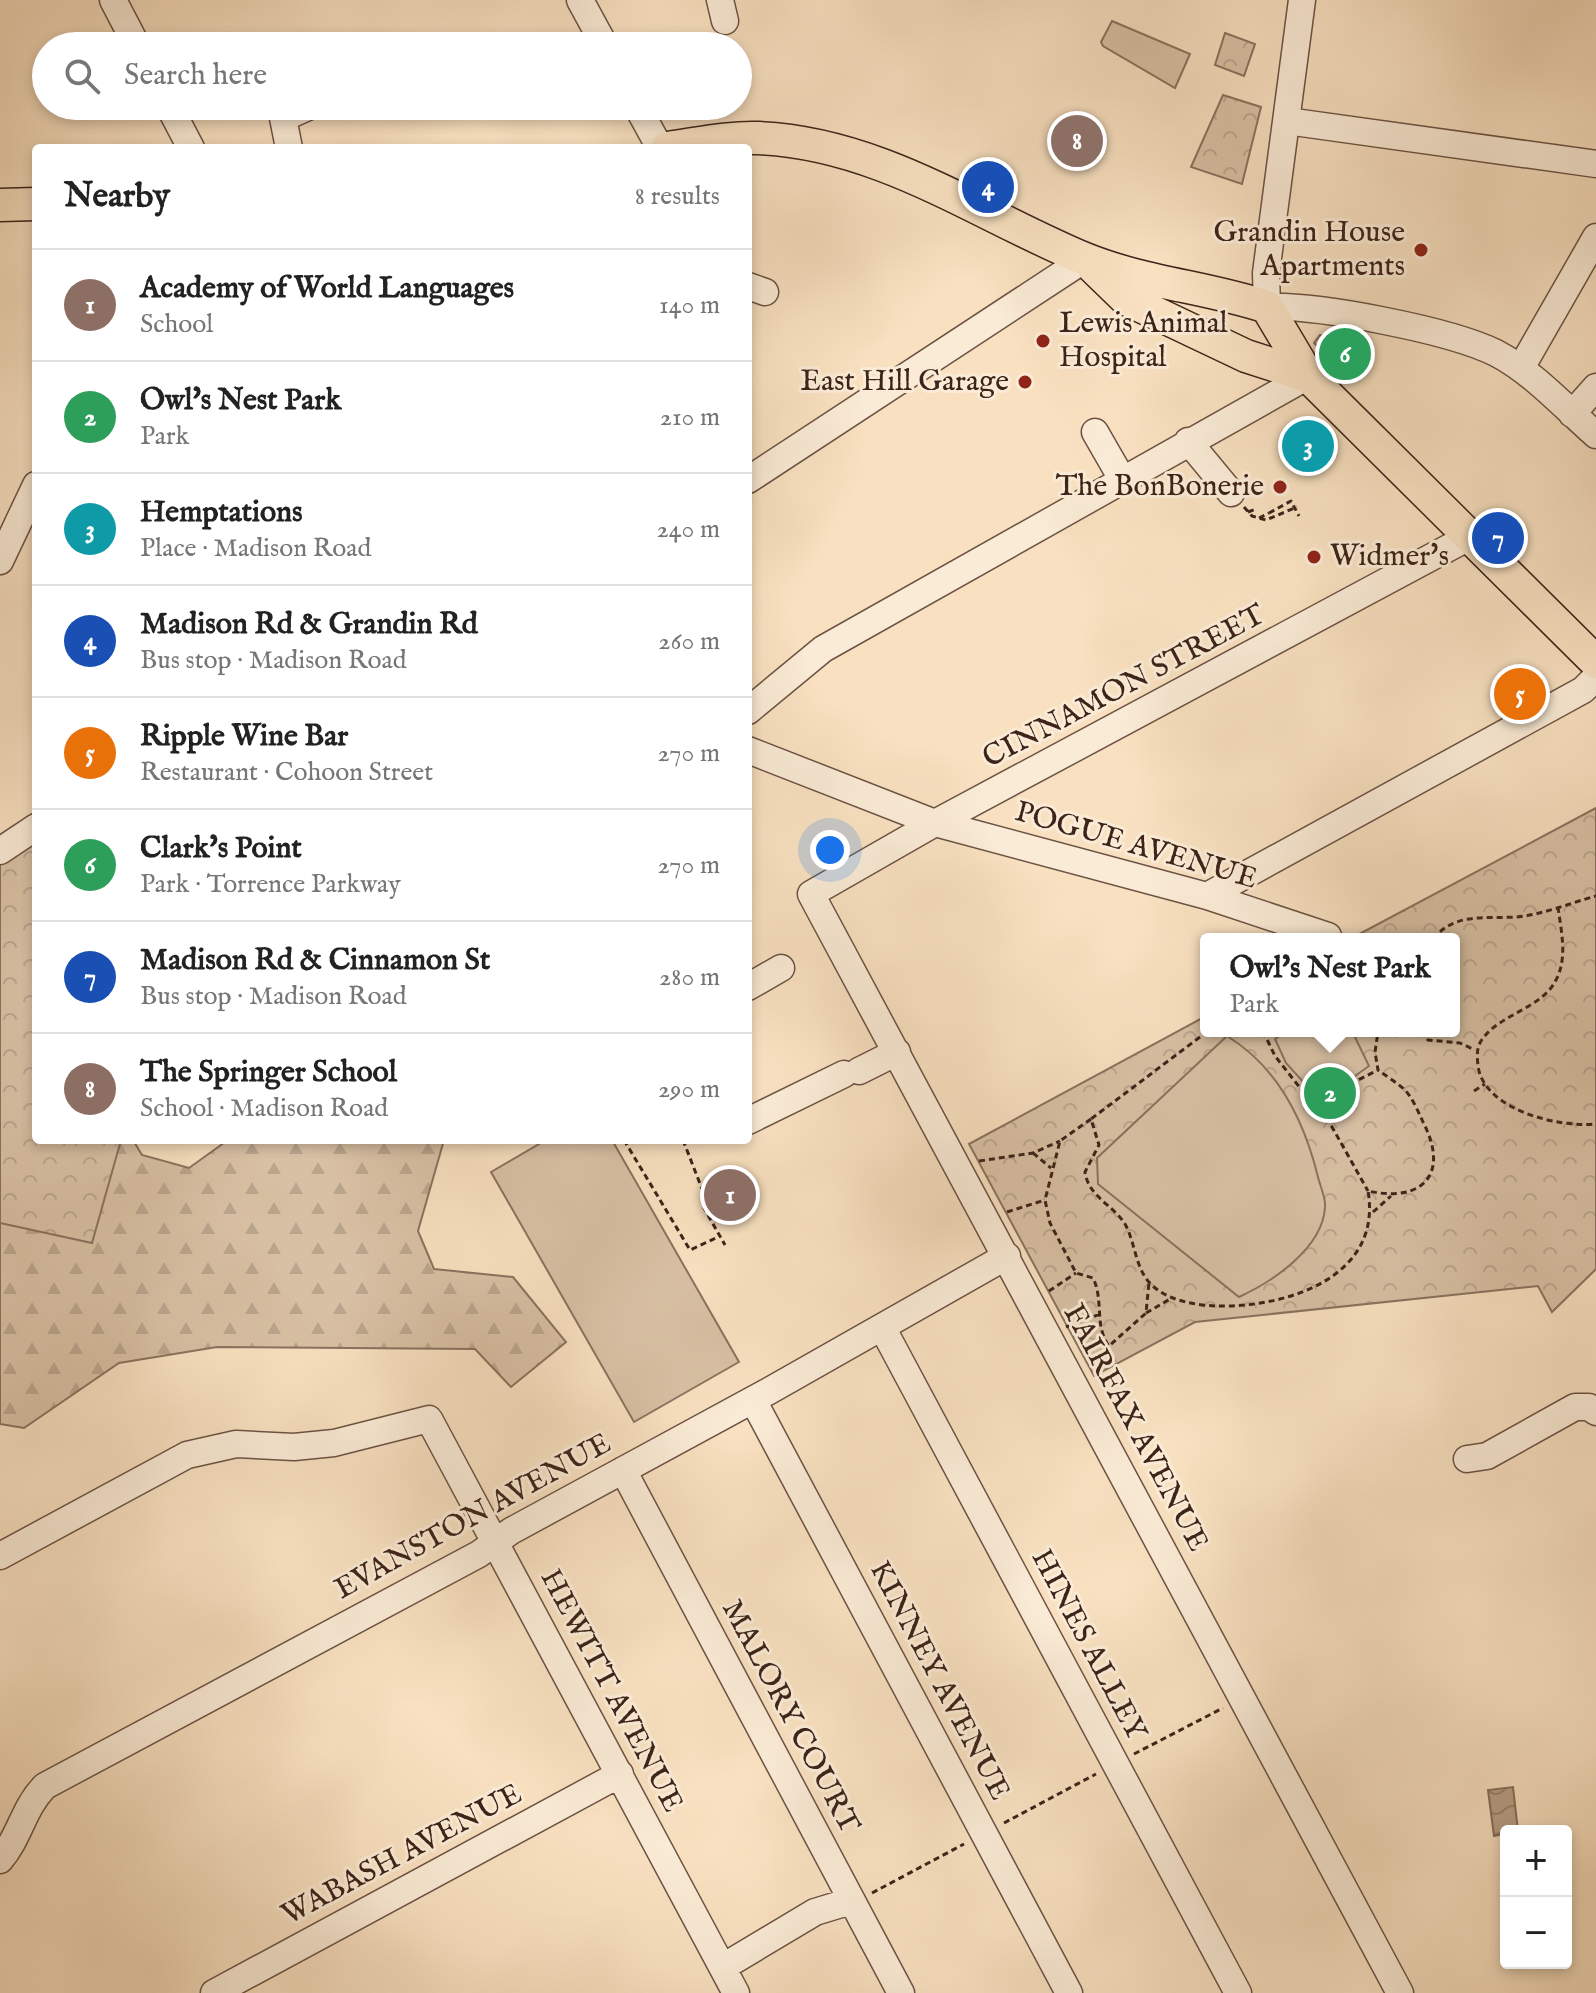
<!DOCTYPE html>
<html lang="en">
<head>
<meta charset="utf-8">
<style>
  :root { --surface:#fff; --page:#f6f6f6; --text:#222; --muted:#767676; --line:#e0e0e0; --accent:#b45309 }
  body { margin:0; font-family:"IM FELL English",serif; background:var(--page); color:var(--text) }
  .controls { position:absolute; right:24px; bottom:24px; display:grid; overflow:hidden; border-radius:8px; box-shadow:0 4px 12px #0003 }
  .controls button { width:72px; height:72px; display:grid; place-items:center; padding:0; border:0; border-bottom:2px solid var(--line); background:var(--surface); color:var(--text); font:40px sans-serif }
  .you { position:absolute; left:830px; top:850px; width:28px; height:28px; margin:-20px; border:6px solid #fff; border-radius:50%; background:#1a73e8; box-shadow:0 0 0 12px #1a73e833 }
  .badge { display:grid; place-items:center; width:52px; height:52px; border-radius:50%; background:var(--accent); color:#fff; font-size:26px; font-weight:700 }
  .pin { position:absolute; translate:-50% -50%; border:4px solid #fff; box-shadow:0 2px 8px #0006 }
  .popup { position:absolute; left:1200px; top:933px; width:260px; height:104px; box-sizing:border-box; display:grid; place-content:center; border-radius:8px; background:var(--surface); filter:drop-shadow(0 2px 6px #0005); font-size:26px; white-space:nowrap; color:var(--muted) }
  .popup b { font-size:30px; color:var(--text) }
  .popup::after { content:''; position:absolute; left:50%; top:100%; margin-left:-16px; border:16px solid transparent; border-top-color:var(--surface) }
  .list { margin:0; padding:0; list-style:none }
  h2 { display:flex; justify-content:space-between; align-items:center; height:104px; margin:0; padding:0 32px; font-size:34px }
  h2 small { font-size:26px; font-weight:400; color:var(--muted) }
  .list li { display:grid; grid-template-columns:52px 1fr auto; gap:24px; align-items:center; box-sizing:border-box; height:112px; padding:0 32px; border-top:2px solid var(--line) }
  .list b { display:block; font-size:30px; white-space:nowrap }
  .list p { margin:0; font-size:26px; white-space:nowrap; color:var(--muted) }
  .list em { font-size:26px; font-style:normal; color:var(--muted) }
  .icon { flex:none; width:44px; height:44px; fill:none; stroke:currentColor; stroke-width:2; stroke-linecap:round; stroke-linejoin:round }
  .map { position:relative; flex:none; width:1596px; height:1993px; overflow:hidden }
  .search { position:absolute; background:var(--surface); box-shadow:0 4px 12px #0003; left:32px; top:32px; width:720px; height:88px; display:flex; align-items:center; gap:20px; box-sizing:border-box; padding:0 28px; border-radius:44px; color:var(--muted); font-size:30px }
  .panel { position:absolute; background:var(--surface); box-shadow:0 4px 12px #0003; left:32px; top:144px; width:720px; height:1000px; border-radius:8px }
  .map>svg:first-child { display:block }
  .forest { fill:url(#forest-firs); stroke:#8a725e; stroke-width:2 }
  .park { fill:url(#park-crowns); stroke:#8a725e; stroke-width:2 }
  .pitch { fill:#d8c0a4; stroke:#8a725e; stroke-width:2 }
  .water { fill:url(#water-waves); stroke:#876e5b; stroke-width:2 }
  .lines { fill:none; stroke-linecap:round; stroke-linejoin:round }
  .minor-casing { stroke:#6c5243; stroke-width:29 }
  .major-casing { stroke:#3d2319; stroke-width:35 }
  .path { stroke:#3d2319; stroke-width:3; stroke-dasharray:6 4; stroke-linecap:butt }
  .minor { stroke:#faebd6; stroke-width:26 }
  .major { stroke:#f8e0c0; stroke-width:32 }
  .path-bridge { stroke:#3d2319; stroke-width:3; stroke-dasharray:6 4; stroke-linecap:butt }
  .poi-dot { fill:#8f2418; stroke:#faebd6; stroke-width:3 }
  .labels { text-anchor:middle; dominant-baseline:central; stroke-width:6; stroke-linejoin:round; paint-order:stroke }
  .poi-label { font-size:30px; fill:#3d2319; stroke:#faebd6; text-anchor:end }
  .street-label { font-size:30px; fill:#3d2319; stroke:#faebd6 }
</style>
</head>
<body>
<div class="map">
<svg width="1596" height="1993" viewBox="0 0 1596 1993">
  <defs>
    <pattern id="forest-firs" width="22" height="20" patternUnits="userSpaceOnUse" patternTransform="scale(2)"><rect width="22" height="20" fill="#d8c0a4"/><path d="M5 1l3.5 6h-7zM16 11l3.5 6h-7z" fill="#baa58d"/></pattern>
    <pattern id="park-crowns" width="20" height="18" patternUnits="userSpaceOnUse" patternTransform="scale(2)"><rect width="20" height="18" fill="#d8c0a4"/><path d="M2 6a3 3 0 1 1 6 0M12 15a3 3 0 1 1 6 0" fill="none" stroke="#baa58d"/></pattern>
    <pattern id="water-waves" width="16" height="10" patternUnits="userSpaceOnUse" patternTransform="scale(2)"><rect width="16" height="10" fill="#b8a087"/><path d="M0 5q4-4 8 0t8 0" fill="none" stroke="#97826e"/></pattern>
  </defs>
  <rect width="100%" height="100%" fill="#f8e0c0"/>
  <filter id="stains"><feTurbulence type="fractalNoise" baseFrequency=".0025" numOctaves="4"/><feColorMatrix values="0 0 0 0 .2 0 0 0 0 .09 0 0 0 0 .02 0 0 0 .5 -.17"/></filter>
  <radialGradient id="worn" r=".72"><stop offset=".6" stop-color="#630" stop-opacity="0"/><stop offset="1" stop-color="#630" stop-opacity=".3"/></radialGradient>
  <path class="forest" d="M0 939 36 1140H133L142 1155 189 1168 228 1140H444L418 1231 434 1269 513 1277 566 1342 511 1387 475 1349 217 1347 119 1363 24 1428 0 1424Z"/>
  <path class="park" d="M1225 33 1255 44 1244 76 1215 65Z
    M1223 95 1261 107 1242 184 1191 167Z
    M1320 335 1372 348 1346 377 1314 343Z
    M1596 808V1269L1552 1312 1538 1286 1195 1322 1094 1376 969 1144 1206 1016V1031H1454V939H1350Z
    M36 816V1140H121L92 1243 0 1223V837Z"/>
  <path class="pitch" d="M1112 21 1190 54 1175 88 1103 46 1101 42Z
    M1287 1031H1352L1369 1066 1338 1088 1330 1085 1315 1095 1286 1063 1275 1039Z
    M1227 1036C1278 1067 1304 1120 1318 1177 1320 1186 1326 1198 1325 1207 1323 1248 1272 1282 1239 1297L1098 1184 1097 1158Z
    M546 1140H612L739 1362 634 1422 491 1172Z"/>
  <path class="water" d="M1513 1787 1518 1831 1494 1836 1488 1790Z"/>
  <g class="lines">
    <defs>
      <path id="minor" d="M113 0 137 46
        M580 0 605 46
        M720 0 725 21
        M1302 0 1266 273 1267 307C1319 305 1449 330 1496 353 1534 373 1564 407 1596 435
        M169 106 191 148
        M637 106 660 148
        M1287 121 1596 164
        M289 148 283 118 310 106
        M748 286 765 292
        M1521 368 1596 237
        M1572 414 1596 387
        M1095 432 1122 479
        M1188 441 1231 493
        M748 480 1085 259
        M0 561 36 485
        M748 711 823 649 1308 376
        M748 750 935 823 1207 896 1328 936
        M0 851 36 827
        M1207 896 1583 690 1596 677
        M748 987 781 968
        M859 1071 897 1052
        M748 1121 844 1074
        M882 1327 1238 1993
        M753 1400 1069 1993
        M1467 1459 1487 1456 1575 1407H1589L1596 1412
        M623 1470 901 1993
        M0 1556 187 1455 236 1444 294 1447 334 1443 429 1419 736 1993
        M0 1860C20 1837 23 1808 45 1786L479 1554 511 1531 769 1391 1007 1256
        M723 1967 815 1912 851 1901
        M214 1993 620 1774
        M1400 1993 811 894 935 823 1469 537"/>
      <path id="major" d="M667 148C697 144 728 137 758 138 880 143 977 214 1085 259 1144 283 1207 287 1267 307L1308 376 1596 662
        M0 205 36 204
        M1093 267 1126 299 1246 356 1308 376"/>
    </defs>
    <use href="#minor" class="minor-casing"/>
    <use href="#major" class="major-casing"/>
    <path class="path" d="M1329 351 1347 357 1336 368
      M1297 439 1309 431 1305 426
      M1244 507 1252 516 1266 520 1297 507
      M1248 512 1256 509
      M1259 518 1269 513
      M1558 907C1561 931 1568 957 1556 980 1543 1007 1502 1014 1484 1037 1476 1046 1477 1055 1478 1066 1484 1110 1559 1128 1596 1124
      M1433 939C1455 912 1485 919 1516 917 1542 915 1570 903 1596 896
      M1208 1031 1091 1119 1099 1145 1085 1172C1088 1196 1113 1205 1125 1224 1135 1242 1135 1265 1148 1281 1164 1300 1193 1305 1216 1306 1285 1308 1383 1278 1368 1191 1423 1203 1450 1174 1423 1122 1418 1111 1412 1097 1404 1089 1396 1082 1386 1076 1378 1070L1375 1052 1378 1032
      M1263 1031 1275 1056 1312 1103 1378 1070
      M1421 1031 1428 1040 1460 1043 1475 1050
      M1474 1091 1485 1084
      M1312 1103 1327 1118 1368 1191
      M1327 1118 1334 1112 1330 1085
      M1091 1119 1060 1141 1045 1200 1050 1223 1076 1273 1093 1278C1104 1300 1094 1326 1109 1346L1146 1313 1149 1282
      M624 1140 690 1250 720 1236
      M683 1140 704 1194V1208L725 1245
      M1033 1153 1051 1168
      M979 1161 1033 1153 1060 1141
      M704 1194 741 1212
      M1007 1212 1045 1200
      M1373 1212 1391 1196
      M1049 1291 1076 1273
      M1146 1313 1170 1299
      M1066 1327 1100 1314
      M1089 1366 1109 1346
      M1134 1754 1223 1708
      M1004 1823 1096 1774
      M872 1893 964 1844"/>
    <use href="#minor" class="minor"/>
    <use href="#major" class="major"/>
    <path class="path-bridge" d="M1269 513 1291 501 1299 516"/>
  </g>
  <g class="poi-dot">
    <circle cx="1421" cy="250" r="8"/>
    <circle cx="1043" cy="341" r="8"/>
    <circle cx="1025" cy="382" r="8"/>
    <circle cx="1280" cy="487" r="8"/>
    <circle cx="1314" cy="557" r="8"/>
  </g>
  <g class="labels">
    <g class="poi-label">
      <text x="1405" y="233">Grandin House<tspan x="1405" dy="34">Apartments</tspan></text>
      <text x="1059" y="324" text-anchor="start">Lewis Animal<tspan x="1059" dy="34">Hospital</tspan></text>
      <text x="1009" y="382">East Hill Garage</text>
      <text x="1264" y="487">The BonBonerie</text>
      <text x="1330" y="557" text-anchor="start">Widmer's</text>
    </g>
    <g class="street-label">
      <text transform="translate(1124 687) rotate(-28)">CINNAMON STREET</text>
      <text transform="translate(1136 846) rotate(16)">POGUE AVENUE</text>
      <text transform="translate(1135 1428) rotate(62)">FAIRFAX AVENUE</text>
      <text transform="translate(473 1517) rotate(-29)">EVANSTON AVENUE</text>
      <text transform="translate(1088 1645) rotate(62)">HINES ALLEY</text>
      <text transform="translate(939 1681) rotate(62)">KINNEY AVENUE</text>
      <text transform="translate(611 1691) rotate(62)">HEWITT AVENUE</text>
      <text transform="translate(790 1717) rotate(62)">MALORY COURT</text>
      <text transform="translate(402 1855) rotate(-28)">WABASH AVENUE</text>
    </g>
  </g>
  <rect width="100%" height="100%" filter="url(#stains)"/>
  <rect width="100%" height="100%" fill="url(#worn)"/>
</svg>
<div class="controls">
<button>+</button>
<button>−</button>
</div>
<div class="you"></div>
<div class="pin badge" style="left:730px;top:1195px;background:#8d6e63">1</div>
<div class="pin badge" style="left:1330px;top:1093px;background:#2e9e5b">2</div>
<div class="popup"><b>Owl's Nest Park</b>Park</div>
<div class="pin badge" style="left:1308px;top:446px;background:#0f9aa8">3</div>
<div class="pin badge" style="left:988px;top:187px;background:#1a4fb4">4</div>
<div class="pin badge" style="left:1520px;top:694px;background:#e8710a">5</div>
<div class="pin badge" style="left:1345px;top:354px;background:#2e9e5b">6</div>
<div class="pin badge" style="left:1498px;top:538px;background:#1a4fb4">7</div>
<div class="pin badge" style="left:1077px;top:141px;background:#8d6e63">8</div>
<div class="search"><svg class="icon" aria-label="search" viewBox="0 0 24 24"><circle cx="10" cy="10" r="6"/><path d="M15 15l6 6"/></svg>Search here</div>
<section class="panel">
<h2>Nearby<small>8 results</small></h2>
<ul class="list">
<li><span class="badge" style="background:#8d6e63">1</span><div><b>Academy of World Languages</b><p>School</p></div><em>140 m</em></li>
<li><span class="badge" style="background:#2e9e5b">2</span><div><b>Owl's Nest Park</b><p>Park</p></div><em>210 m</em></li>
<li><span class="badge" style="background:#0f9aa8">3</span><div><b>Hemptations</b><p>Place · Madison Road</p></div><em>240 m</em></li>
<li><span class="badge" style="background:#1a4fb4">4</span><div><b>Madison Rd &amp; Grandin Rd</b><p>Bus stop · Madison Road</p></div><em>260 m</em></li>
<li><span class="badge" style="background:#e8710a">5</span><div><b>Ripple Wine Bar</b><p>Restaurant · Cohoon Street</p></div><em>270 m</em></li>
<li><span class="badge" style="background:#2e9e5b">6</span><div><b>Clark's Point</b><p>Park · Torrence Parkway</p></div><em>270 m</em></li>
<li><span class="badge" style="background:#1a4fb4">7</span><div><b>Madison Rd &amp; Cinnamon St</b><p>Bus stop · Madison Road</p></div><em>280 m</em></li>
<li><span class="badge" style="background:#8d6e63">8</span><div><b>The Springer School</b><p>School · Madison Road</p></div><em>290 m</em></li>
</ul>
</section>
</div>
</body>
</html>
